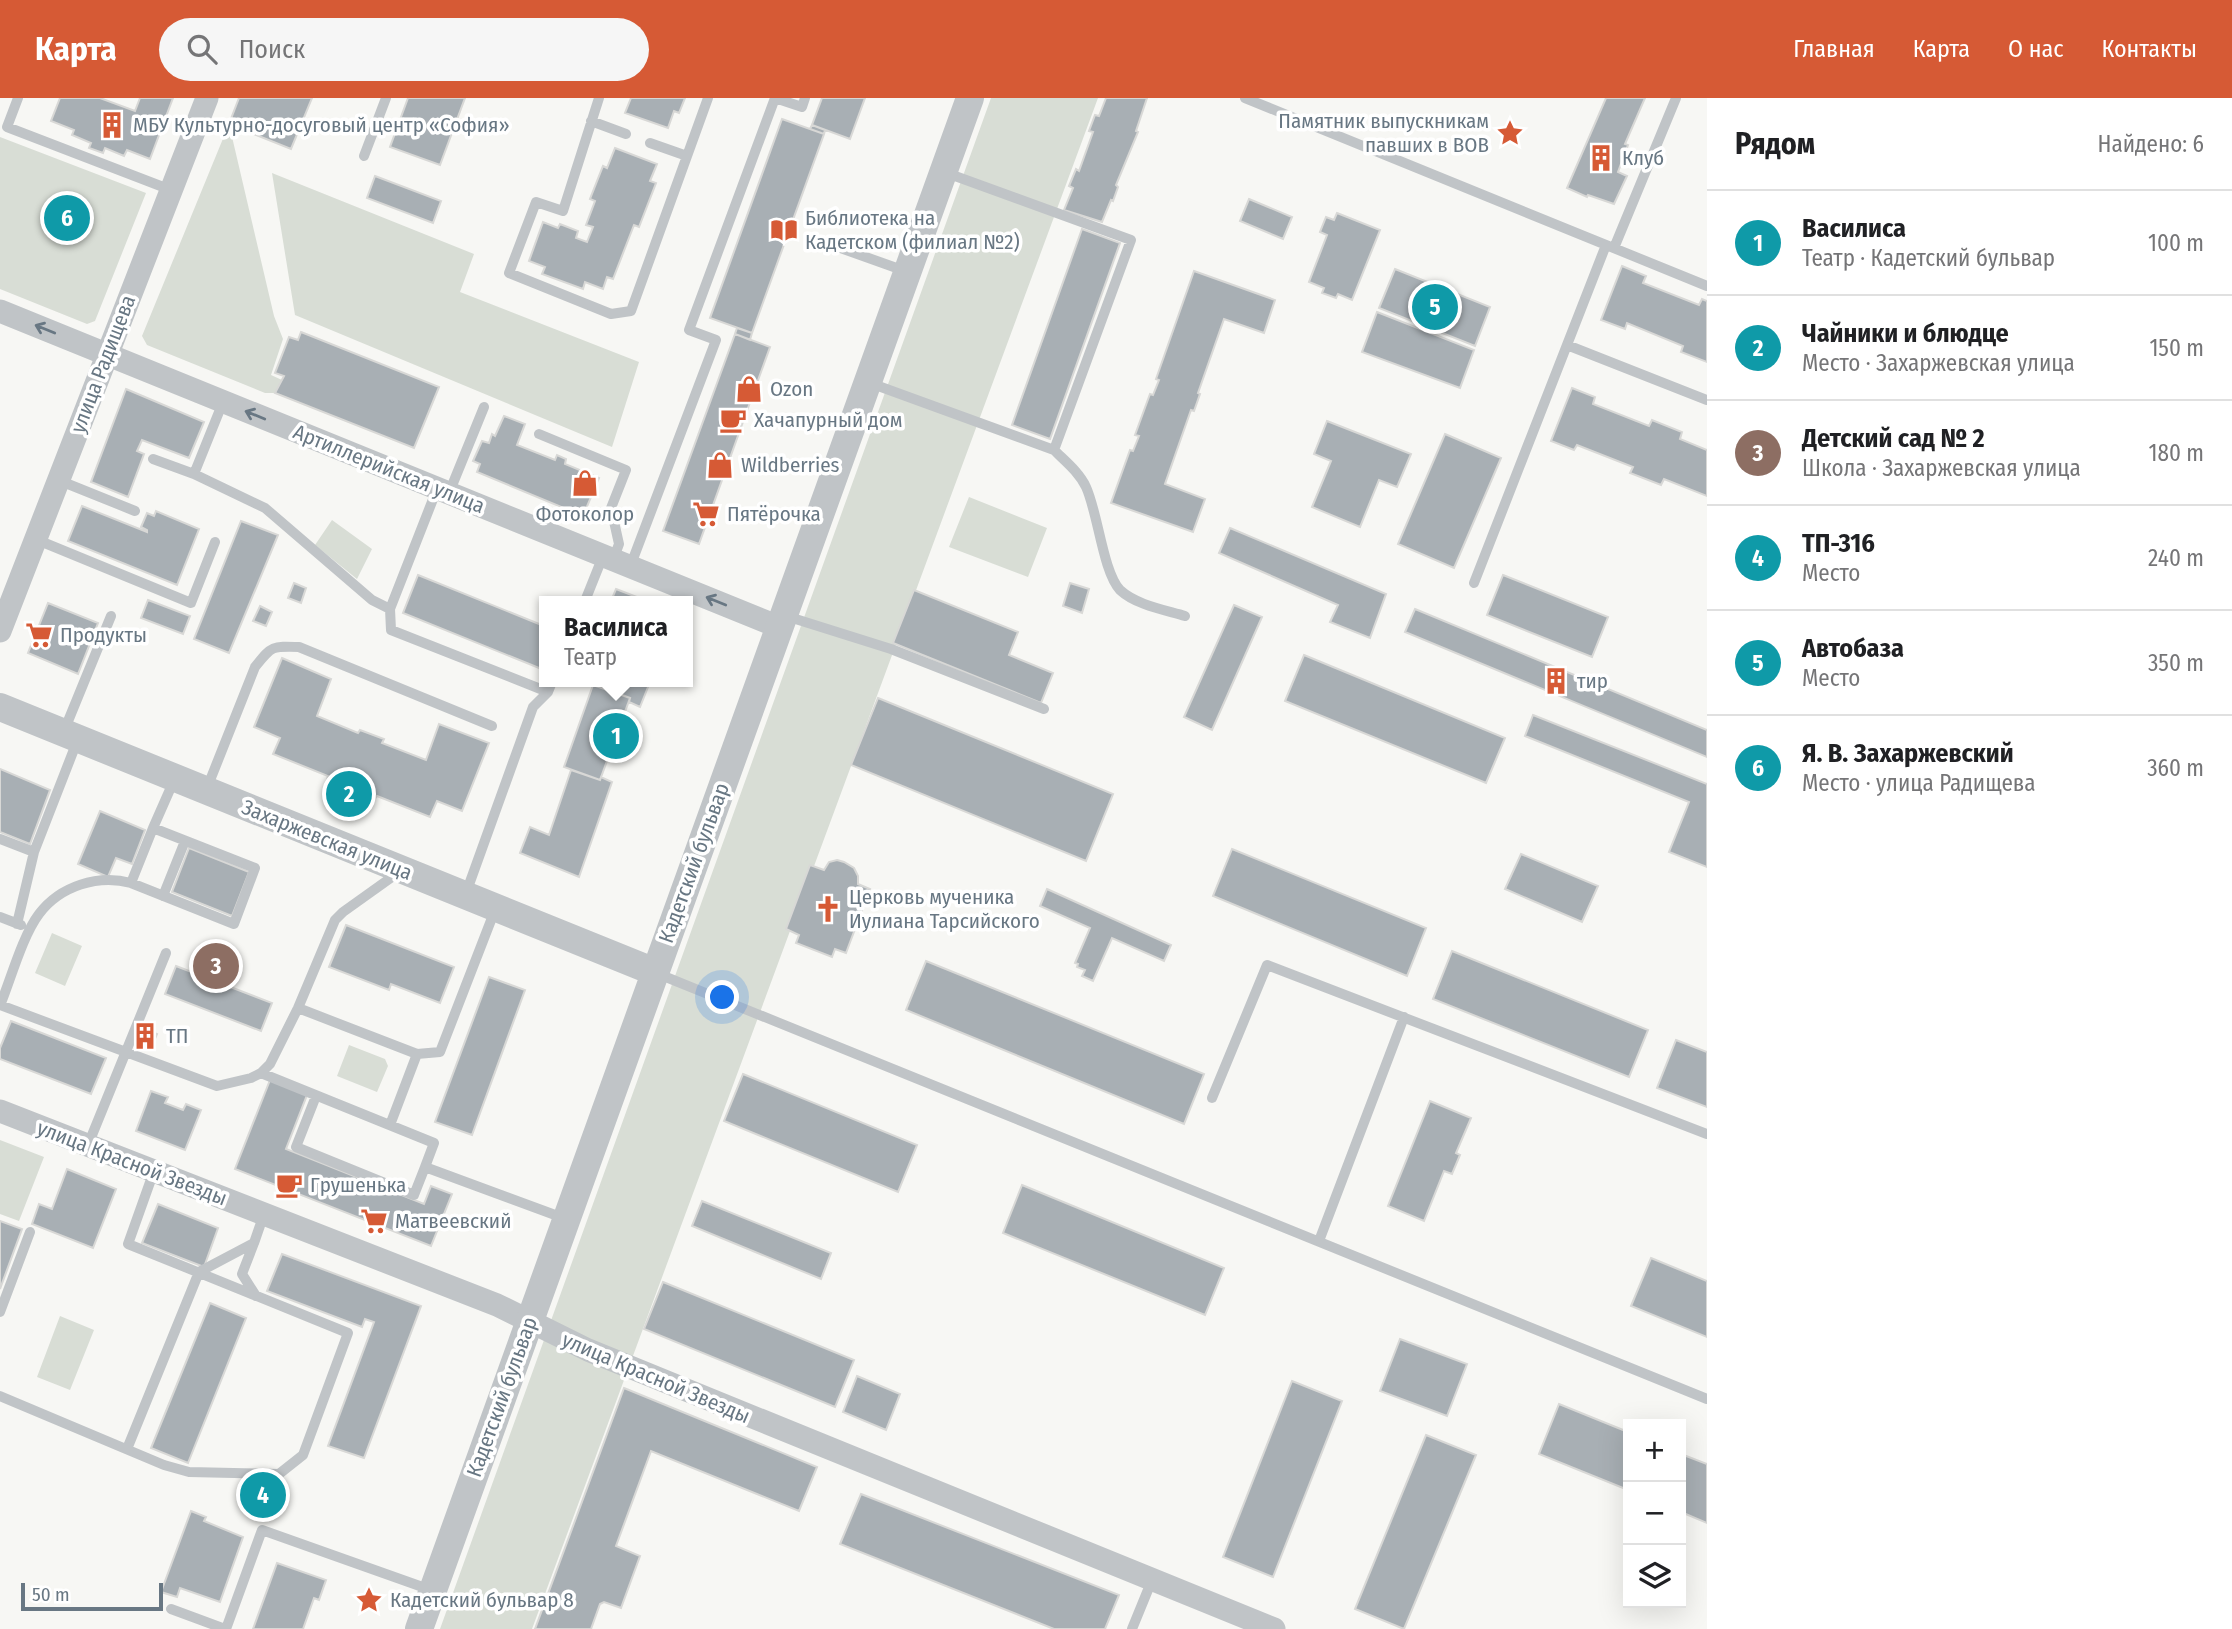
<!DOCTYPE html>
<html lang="ru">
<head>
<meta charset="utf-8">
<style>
  :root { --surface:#fff; --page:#f6f6f6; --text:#202124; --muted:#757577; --line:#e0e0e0; --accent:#d65a35 }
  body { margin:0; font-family:"Fira Sans Condensed",sans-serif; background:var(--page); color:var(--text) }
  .controls { position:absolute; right:21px; bottom:21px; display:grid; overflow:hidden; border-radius:0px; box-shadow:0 7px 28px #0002 }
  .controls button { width:63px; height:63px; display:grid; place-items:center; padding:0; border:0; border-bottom:2px solid var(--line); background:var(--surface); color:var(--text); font:35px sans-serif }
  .scale { position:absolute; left:21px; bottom:18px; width:142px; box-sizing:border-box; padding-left:7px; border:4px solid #687783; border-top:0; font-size:19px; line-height:24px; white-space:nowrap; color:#687783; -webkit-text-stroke:5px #fff; paint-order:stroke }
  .you { position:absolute; left:723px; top:900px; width:24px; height:24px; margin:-18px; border:5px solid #fff; border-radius:50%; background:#1a73e8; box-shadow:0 0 0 10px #1a73e833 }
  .badge { display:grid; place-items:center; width:46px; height:46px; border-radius:50%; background:var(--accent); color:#fff; font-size:23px; font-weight:700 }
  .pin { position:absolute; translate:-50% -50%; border:4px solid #fff; box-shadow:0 2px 7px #0006 }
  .popup { position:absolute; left:539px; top:498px; width:154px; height:91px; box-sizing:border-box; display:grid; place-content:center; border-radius:0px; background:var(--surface); filter:drop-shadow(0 2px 5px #0005); font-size:23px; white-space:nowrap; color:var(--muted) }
  .popup b { font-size:26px; color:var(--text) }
  .popup::after { content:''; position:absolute; left:50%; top:100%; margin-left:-14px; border:14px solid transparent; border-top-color:var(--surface) }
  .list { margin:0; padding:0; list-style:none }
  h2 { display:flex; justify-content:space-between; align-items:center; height:91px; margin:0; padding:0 28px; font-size:30px }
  h2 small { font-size:23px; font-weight:400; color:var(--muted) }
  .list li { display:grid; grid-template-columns:46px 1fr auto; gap:21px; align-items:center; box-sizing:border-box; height:105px; padding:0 28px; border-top:2px solid var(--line) }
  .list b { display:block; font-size:26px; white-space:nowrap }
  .list p { margin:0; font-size:23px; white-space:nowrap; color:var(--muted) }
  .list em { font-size:23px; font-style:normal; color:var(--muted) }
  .icon { flex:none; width:38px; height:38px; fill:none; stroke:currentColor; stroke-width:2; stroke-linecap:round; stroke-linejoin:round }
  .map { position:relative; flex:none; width:1707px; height:1531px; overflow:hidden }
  header { display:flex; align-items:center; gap:42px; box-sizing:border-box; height:98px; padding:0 35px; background:var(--accent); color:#fff }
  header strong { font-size:33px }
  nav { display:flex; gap:38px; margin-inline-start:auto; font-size:24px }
  .search { width:490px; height:63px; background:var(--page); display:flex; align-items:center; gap:18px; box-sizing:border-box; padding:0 24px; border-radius:38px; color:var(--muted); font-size:26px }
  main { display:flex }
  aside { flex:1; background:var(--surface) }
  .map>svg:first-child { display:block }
  .green { fill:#d8ddd5 }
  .building { fill:#a8afb4; stroke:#d8d8d6; stroke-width:2 }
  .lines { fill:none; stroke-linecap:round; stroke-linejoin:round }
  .service { stroke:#c0c4c7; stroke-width:10 }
  .minor { stroke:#c0c4c7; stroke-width:23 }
  .tertiary { stroke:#c0c4c7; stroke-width:28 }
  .oneway { stroke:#687783 }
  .labels { text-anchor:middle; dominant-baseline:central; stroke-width:7; stroke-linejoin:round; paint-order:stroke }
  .poi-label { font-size:21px; fill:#687783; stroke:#fff; text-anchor:start }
  .street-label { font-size:21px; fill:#687783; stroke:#fff }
</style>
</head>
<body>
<header>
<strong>Карта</strong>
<div class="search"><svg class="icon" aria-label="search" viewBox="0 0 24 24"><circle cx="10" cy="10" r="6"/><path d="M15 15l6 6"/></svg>Поиск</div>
<nav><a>Главная</a><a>Карта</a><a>О нас</a><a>Контакты</a></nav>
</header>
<main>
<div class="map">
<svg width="1707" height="1531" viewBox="0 0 1707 1531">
  <rect width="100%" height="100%" fill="#f7f7f4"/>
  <path class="green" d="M991 0H1098L532 1531H440Z
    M229 26 274 218 283 241 271 277 282 282 275 295H265L147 247 142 238Z
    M0 39 146 95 95 223 87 226 0 191Z
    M272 75 474 156 460 194 639 264 612 349 295 217Z
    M969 399 1047 430 1028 479 949 449Z
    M332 422 372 451 357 481 315 447Z
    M52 835 82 848 65 888 35 875Z
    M349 947 385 961 388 968 377 994 337 978Z
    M0 1042 44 1059 19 1123 0 1116Z
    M60 1218 94 1232 70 1292 37 1279Z"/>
  <path class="building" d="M60 0H100L135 13 140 0H173L150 61 127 52 124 58 105 50 103 55 89 50 91 45 72 37 74 32 51 23Z
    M239 0H312L291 51 229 26Z
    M408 0H465L440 67 390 49Z
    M631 0H685L679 15 674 13 668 30 625 15Z
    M822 0H865L850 41 812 27Z
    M1106 0H1147L1136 33 1138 34 1116 87 1118 89 1113 103 1111 102 1102 124 1064 112 1073 90 1069 88 1076 71 1079 73 1093 34 1089 33 1095 17 1099 18Z
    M1606 0H1645L1625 46 1628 47 1618 74 1627 78 1614 106 1588 97 1587 99 1567 90Z
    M782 21 824 36 752 235 710 220Z
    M812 27 825 32 824 36 810 31Z
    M615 50 657 66 650 83 656 85 639 129 634 127 613 181 607 179 603 191 585 184 583 191 542 176 545 169 529 163 543 124 558 130 560 126 578 133 576 140 587 144 593 129 586 127 595 103 590 101 603 68 607 70Z
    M375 78 441 103 433 125 367 100Z
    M1249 101 1292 119 1283 141 1240 123Z
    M1337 115 1380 132 1352 202 1338 196 1336 200 1322 195 1324 190 1309 184 1327 137 1320 134 1326 119 1334 122Z
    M1082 131 1120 145 1050 341 1012 327Z
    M1622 168 1646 178 1643 185 1699 207 1702 201 1707 203V264L1681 254 1683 248 1627 225 1625 231 1601 222Z
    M1395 171 1490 209 1475 248 1379 210Z
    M1194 173 1275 202 1264 235 1224 221 1198 295 1200 296 1194 313 1191 312 1165 386 1205 401 1193 434 1111 405 1130 352 1133 353 1139 338 1135 337 1150 296 1153 297 1159 282 1156 281Z
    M1377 214 1474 252 1460 290 1362 254Z
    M737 230 752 235 750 242 735 236Z
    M301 234 439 289 414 350 275 295 284 278 275 275 289 239 298 242Z
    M735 236 770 249 699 446 663 433Z
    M1572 290 1595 299 1593 306 1649 328 1652 322 1682 334 1680 341 1707 352V398L1664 381 1661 387 1630 375 1633 369 1577 347 1574 352 1551 343Z
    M126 291 204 324 189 360 142 342 137 353 144 356 128 399 91 384Z
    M504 318 525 326 517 347 555 362 557 357 566 361 565 366 599 380 583 418 477 374 480 366 473 363 482 343 489 345 492 336 495 338Z
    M1327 323 1411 356 1397 389 1379 382 1360 429 1312 409 1331 363 1314 356Z
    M1445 336 1501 360 1454 470 1398 446Z
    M82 408 147 434V432L141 429 147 415 154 418 156 413 199 431 177 487 68 443Z
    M241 423 278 437 229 555 194 541Z
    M1230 430 1386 496 1370 540 1330 524 1338 507 1219 455Z
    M418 477 544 528V572L403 515Z
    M1503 477 1608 519 1592 559 1487 517Z
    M294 485 306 490 301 505 288 500Z
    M1070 485 1089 491 1082 515 1063 508Z
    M616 491 647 503H611Z
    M914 492 1018 534 1009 557 1053 575 1041 605 893 545Z
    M148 502 190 518 183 536 141 520Z
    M48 505 98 525 78 576 28 555Z
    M1234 507 1262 519 1212 632 1184 619Z
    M260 508 272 514 266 528 253 523Z
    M1415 511 1707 632V659L1405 534Z
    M1304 557 1505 640 1486 685 1285 603Z
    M282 560 331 581 317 618 358 635 360 632 384 641 382 645 426 662 439 626 489 645 462 713 437 703 430 719 377 698 374 702 327 682 328 678 273 656 280 640 254 629Z
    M602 584H650L640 609 629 604 630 600 600 589Z
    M593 587 630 600 600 682 564 669Z
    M878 600 1113 696 1086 763 851 667Z
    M1533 617 1707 686V769L1669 754 1689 704 1525 638Z
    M0 671 50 692 30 746 0 734Z
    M571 672 600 682 601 679 612 684 579 779 520 755 530 729 549 737Z
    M100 713 145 732 132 766 116 760 108 779 78 766Z
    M189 750 249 774 232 818 172 794Z
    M1232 751 1426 830 1407 878 1213 798Z
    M1521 756 1598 788 1582 824 1505 791Z
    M837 762 844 764 854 770 858 778V786L870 791 846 855 835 851 832 859 796 845 799 837 786 831 810 767 824 772 829 764Z
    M1047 791 1171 847 1164 863 1112 840 1093 883 1082 878 1085 872 1077 869 1078 866 1075 865 1090 830 1040 808Z
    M346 827 454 869 440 905 391 886 389 892 329 869Z
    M1452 853 1648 932 1629 979 1433 901Z
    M926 863 1204 976 1184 1026 906 912Z
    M176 868 272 905 261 933 165 896Z
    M489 879 525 892 472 1037 435 1024Z
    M11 923 106 960 91 996 0 961V950Z
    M138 928 157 936 152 948 133 941Z
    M1676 942 1707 954V1009L1657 990Z
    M743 976 917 1047 898 1094 724 1023Z
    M270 982 307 997 286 1051 424 1106 431 1088 452 1096 431 1148 235 1071Z
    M151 993 168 999 165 1005 183 1012 186 1006 201 1012 185 1052 136 1033Z
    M1430 1003 1471 1020 1456 1055 1460 1057 1452 1076 1444 1073 1424 1123 1388 1108Z
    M67 1071 116 1091 93 1150 32 1126 39 1106 52 1111Z
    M1022 1087 1224 1170 1205 1217 1003 1135Z
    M702 1103 831 1155 821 1181 692 1128Z
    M158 1106 218 1130 204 1169 142 1145Z
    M0 1123 22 1131 0 1191Z
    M282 1156 421 1208 364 1360 328 1348 374 1224 365 1221 362 1229 267 1193Z
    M1651 1160 1707 1183V1239L1631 1208Z
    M663 1184 854 1262 835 1309 644 1231Z
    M210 1205 246 1220 188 1365 151 1350Z
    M1400 1241 1467 1266 1447 1318 1380 1293Z
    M857 1278 900 1296 886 1332 843 1314Z
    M1292 1283 1342 1303 1273 1479 1223 1459Z
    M624 1290 817 1369 799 1413 651 1353 616 1448 640 1458 621 1510 604 1504 600 1506 591 1531H535Z
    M1559 1306 1628 1334V1392L1539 1356Z
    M1426 1337 1476 1357 1404 1531 1355 1511Z
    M1681 1356 1707 1366V1425L1681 1414Z
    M253 1383 279 1394 272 1412 246 1400Z
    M861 1396 1119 1497 1105 1531H1054L840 1446Z
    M191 1413 206 1419 204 1423 243 1439 220 1504 180 1490 177 1499 161 1494Z
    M277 1465 326 1482 319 1502 314 1500 303 1531H253Z"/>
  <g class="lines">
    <path class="service" d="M18 0 7 29 171 92
      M599 0 563 113 536 104 509 175 611 216 631 213 708 0
      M1245 0 1707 188
      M591 23 626 36
      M650 45 687 58
      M364 58 386 0
      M944 74 1131 142 1054 352
      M818 142 905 173
      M1614 150 1676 0
      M1567 247 1707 302
      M870 285 1054 352C1065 363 1079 374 1086 389 1098 415 1103 474 1120 492 1136 507 1165 512 1185 518
      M539 336 626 372 611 410 619 446 613 462
      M153 361 194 376 265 410 372 502 390 511 391 532 548 594
      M194 376 223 304
      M58 382 135 413
      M449 395 484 309
      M35 441 191 505 215 444
      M630 469 716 242 689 232 775 0 802 9 805 0
      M1474 485 1606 147
      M585 503 603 458
      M390 511 437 391
      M786 518 891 551 1044 611
      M64 633 111 518
      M207 690 255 569C272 548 271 548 299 549L492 628
      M0 741 34 754 78 641
      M131 785 234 826 255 770 153 730 175 680
      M466 795 533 609 548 594 552 584
      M163 798 185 743
      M0 819 21 827
      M17 826 34 754
      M656 875 1707 1301
      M1 905C11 880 23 837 39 816 60 788 98 776 131 785L153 730
      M0 907 217 988 251 980 261 975 270 966 298 910 335 822 343 814 399 774
      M298 910 417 956 390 1027
      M417 956 440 954 495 812
      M261 975 434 1045 425 1069 566 1121
      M316 998 296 1049 414 1097 425 1069
      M1212 1000 1267 867 1707 1036
      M88 1047 166 855
      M1319 1143 1404 919
      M254 1145 242 1176 256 1198
      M0 1214 30 1134
      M0 1298 164 1367 189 1374 279 1376 303 1357 348 1235 128 1146 154 1073
      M127 1351 199 1174 254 1145 264 1116
      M171 1511 225 1531
      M226 1531 262 1432 431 1492
      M1132 1531 1152 1482"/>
    <path class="minor" d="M0 213 779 529
      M0 533 207 0
      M0 1013 497 1207 588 1252 1274 1531"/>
    <path class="tertiary" d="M0 609 655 874
      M419 1531 970 0"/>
  </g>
  <defs><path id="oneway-shaft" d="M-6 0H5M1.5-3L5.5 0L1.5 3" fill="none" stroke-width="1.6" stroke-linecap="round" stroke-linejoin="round" transform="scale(1.75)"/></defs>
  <g class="oneway">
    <use href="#oneway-shaft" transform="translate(45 231) rotate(-158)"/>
    <use href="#oneway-shaft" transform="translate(255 317) rotate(-158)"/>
    <use href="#oneway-shaft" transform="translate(716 503) rotate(-158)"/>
  </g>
  <defs>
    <symbol id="building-bare" viewBox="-9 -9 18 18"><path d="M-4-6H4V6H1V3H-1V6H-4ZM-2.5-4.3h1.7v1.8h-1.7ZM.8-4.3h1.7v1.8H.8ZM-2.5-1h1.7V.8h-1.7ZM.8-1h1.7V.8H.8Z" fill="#d65a35" stroke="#fff" stroke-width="2.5" paint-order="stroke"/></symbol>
    <symbol id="sight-bare" viewBox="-9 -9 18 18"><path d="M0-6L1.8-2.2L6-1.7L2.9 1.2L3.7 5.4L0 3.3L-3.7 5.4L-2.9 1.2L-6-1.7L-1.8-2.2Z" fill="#d65a35" stroke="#fff" stroke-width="2.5" paint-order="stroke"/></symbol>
    <symbol id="library-bare" viewBox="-9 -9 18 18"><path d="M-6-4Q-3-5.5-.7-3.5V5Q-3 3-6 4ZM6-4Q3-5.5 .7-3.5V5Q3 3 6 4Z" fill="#d65a35" stroke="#fff" stroke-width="2.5" paint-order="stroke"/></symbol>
    <symbol id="shop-bare" viewBox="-9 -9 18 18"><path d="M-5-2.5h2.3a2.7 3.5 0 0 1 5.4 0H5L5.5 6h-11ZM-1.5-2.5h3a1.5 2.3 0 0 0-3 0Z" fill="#d65a35" stroke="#fff" stroke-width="2.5" paint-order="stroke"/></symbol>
    <symbol id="cafe-bare" viewBox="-9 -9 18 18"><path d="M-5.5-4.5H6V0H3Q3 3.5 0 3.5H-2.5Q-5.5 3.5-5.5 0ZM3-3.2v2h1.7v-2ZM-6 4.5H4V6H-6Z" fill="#d65a35" stroke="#fff" stroke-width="2.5" paint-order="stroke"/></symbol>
    <symbol id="supermarket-bare" viewBox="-9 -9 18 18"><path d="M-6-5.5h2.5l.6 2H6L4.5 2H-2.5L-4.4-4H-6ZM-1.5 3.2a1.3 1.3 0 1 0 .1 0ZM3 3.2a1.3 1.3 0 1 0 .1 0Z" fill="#d65a35" stroke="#fff" stroke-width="2.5" paint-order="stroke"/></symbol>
    <symbol id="church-bare" viewBox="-9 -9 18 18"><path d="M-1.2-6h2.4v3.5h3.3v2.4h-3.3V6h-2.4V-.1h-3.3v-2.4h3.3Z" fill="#d65a35" stroke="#fff" stroke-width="2.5" paint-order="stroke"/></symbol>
  </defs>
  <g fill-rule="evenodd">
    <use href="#building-bare" x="93" y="8" width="38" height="38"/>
    <use href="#sight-bare" x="1491" y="16" width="38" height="38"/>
    <use href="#building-bare" x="1582" y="41" width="38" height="38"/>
    <use href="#library-bare" x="765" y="113" width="38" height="38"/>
    <use href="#shop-bare" x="730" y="272" width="38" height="38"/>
    <use href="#cafe-bare" x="714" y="303" width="38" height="38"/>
    <use href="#shop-bare" x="701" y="348" width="38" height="38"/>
    <use href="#shop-bare" x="566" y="366" width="38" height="38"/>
    <use href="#supermarket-bare" x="687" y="397" width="38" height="38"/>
    <use href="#supermarket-bare" x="20" y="518" width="38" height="38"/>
    <use href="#building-bare" x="1537" y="564" width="38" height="38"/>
    <use href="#church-bare" x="809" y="792" width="38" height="38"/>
    <use href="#building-bare" x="126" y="919" width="38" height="38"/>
    <use href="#cafe-bare" x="270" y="1068" width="38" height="38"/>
    <use href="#supermarket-bare" x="355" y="1104" width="38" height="38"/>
    <use href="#sight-bare" x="350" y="1483" width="38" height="38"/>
  </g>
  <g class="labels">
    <g class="poi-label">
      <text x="1489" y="23" text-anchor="end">Памятник выпускникам<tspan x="1489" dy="24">павших в ВОВ</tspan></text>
      <text x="133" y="27">МБУ Культурно-досуговый центр «София»</text>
      <text x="1622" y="60">Клуб</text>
      <text x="805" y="120">Библиотека на<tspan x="805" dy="24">Кадетском (филиал №2)</tspan></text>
      <text x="770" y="291">Ozon</text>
      <text x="754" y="322">Хачапурный дом</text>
      <text x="741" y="367">Wildberries</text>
      <text x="585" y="416" text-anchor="middle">Фотоколор</text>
      <text x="727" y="416">Пятёрочка</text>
      <text x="60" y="537">Продукты</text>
      <text x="1577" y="583">тир</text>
      <text x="849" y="799">Церковь мученика<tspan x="849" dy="24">Иулиана Тарсийского</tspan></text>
      <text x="166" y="938">ТП</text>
      <text x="310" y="1087">Грушенька</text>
      <text x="395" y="1123">Матвеевский</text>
      <text x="390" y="1502">Кадетский бульвар 8</text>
    </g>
    <g class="street-label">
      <text transform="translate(103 266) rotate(-69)">улица Радищева</text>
      <text transform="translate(389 371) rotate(22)">Артиллерийская улица</text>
      <text transform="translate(327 742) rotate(22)">Захаржевская улица</text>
      <text transform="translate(694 765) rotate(-70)">Кадетский бульвар</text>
      <text transform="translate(132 1065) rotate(21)">улица Красной Звезды</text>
      <text transform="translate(656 1280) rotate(23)">улица Красной Звезды</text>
      <text transform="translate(502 1299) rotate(-70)">Кадетский бульвар</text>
    </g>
  </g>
</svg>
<div class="controls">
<button>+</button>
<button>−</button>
<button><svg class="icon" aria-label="layers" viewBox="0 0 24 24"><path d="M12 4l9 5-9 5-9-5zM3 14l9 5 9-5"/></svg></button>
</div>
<div class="scale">50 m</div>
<div class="you"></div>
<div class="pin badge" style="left:616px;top:638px;background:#0f9aa8">1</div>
<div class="popup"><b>Василиса</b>Театр</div>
<div class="pin badge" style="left:349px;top:696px;background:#0f9aa8">2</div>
<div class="pin badge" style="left:216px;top:868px;background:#8d6e63">3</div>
<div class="pin badge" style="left:263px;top:1397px;background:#0f9aa8">4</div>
<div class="pin badge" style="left:1435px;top:209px;background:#0f9aa8">5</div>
<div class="pin badge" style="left:67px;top:120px;background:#0f9aa8">6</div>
</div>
<aside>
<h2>Рядом<small>Найдено: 6</small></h2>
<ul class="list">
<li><span class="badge" style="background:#0f9aa8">1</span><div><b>Василиса</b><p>Театр · Кадетский бульвар</p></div><em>100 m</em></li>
<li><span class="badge" style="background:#0f9aa8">2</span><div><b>Чайники и блюдце</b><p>Место · Захаржевская улица</p></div><em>150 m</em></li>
<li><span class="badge" style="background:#8d6e63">3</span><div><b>Детский сад № 2</b><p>Школа · Захаржевская улица</p></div><em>180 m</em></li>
<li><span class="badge" style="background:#0f9aa8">4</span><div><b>ТП-316</b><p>Место</p></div><em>240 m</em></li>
<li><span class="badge" style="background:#0f9aa8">5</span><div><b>Автобаза</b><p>Место</p></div><em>350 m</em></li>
<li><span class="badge" style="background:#0f9aa8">6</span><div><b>Я. В. Захаржевский</b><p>Место · улица Радищева</p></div><em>360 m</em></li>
</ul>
</aside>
</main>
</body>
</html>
